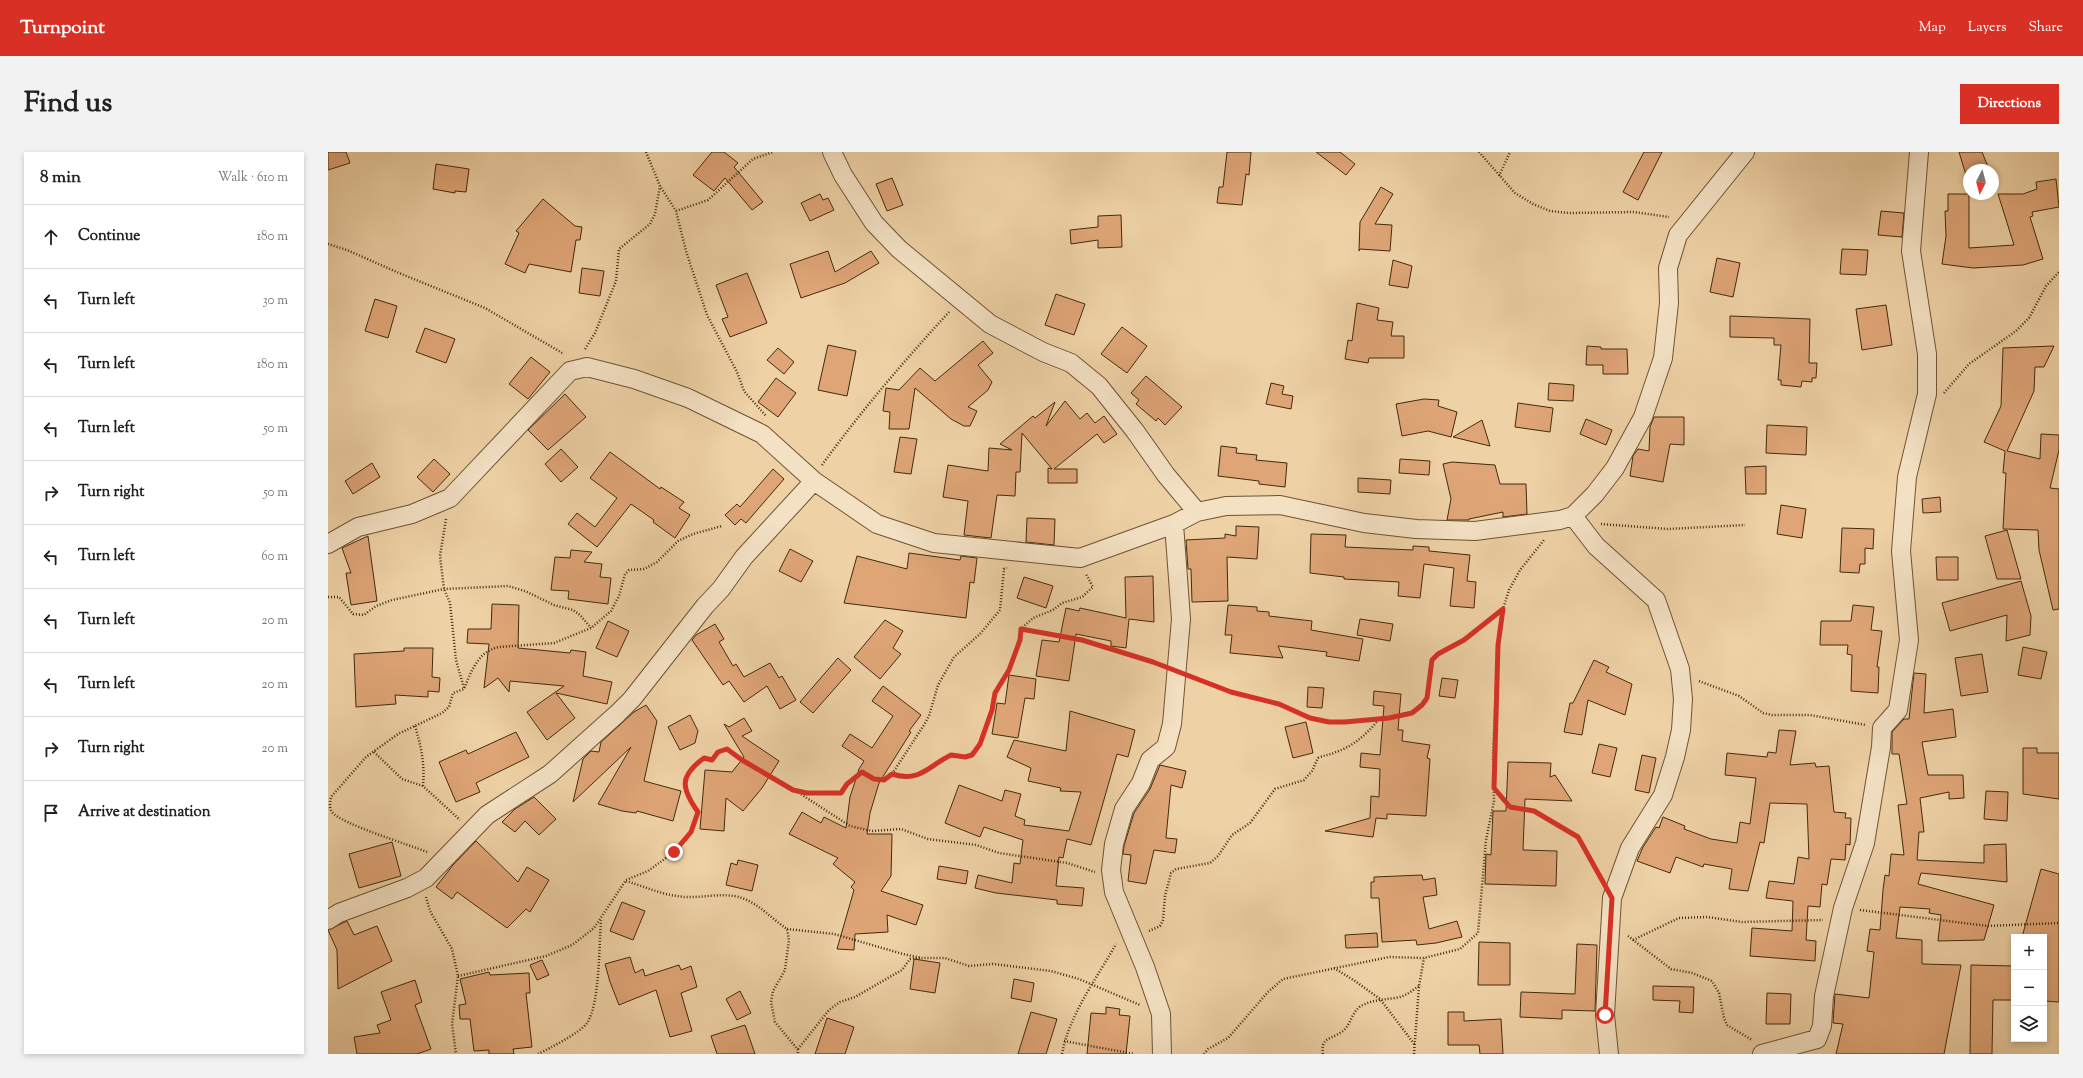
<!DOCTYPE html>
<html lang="en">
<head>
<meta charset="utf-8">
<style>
  :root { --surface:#fff; --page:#f2f2f2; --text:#222; --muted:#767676; --line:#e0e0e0; --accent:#d93025 }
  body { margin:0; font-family:"Sorts Mill Goudy",serif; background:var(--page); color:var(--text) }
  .controls { position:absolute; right:12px; bottom:12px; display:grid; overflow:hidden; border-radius:0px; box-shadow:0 2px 6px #0003 }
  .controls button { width:36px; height:36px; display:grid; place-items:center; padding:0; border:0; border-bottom:1px solid var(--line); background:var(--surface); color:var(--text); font:20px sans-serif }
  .compass { position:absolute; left:1635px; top:12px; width:36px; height:36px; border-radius:50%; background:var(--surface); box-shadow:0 2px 6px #0003; rotate:186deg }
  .stop { position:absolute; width:12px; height:12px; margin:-9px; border:3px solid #d93025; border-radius:50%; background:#fff }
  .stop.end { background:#d93025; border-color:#fff; box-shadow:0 1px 4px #0008 }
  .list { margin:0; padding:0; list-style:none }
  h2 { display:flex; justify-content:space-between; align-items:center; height:52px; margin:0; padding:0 16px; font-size:17px }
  h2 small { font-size:13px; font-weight:400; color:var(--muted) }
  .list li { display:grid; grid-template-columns:26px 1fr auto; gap:12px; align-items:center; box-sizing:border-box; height:64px; padding:0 16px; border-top:1px solid var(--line) }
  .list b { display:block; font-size:15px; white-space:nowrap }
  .list em { font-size:13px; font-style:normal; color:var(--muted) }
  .icon { flex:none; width:22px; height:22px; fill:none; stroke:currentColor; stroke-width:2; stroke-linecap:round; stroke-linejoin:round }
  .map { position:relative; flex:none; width:1731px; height:902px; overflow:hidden; border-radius:0px }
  header { display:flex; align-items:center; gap:24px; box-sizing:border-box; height:56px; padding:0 20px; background:var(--accent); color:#fff }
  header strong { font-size:19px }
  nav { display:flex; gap:22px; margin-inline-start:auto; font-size:14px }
  .intro { display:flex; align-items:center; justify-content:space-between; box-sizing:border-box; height:96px; padding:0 24px }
  h1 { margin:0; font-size:28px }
  .button { padding:10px 18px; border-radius:0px; background:var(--accent); color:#fff; font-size:14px; font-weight:700 }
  main { display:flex; gap:24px; padding:0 24px }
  aside { flex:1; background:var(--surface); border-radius:0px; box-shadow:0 2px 6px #0003 }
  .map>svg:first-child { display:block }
  .building { fill:#dfa577; stroke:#432b0d }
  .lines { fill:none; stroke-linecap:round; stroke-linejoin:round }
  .minor-casing { stroke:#6e5433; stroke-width:20 }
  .path { stroke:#432b0d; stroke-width:2.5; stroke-dasharray:1 2; stroke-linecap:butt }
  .minor { stroke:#f4e1c4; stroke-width:18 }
  .route { stroke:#d93025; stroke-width:5 }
</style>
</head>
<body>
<header>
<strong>Turnpoint</strong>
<nav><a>Map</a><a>Layers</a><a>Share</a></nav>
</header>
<div class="intro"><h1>Find us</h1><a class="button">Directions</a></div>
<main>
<aside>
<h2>8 min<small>Walk · 610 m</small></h2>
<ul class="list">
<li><svg class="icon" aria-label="ahead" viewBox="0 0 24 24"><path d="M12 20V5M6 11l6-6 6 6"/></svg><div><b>Continue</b></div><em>180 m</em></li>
<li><svg class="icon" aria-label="left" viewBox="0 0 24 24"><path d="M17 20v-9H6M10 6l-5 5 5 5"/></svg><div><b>Turn left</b></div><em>30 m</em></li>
<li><svg class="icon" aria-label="left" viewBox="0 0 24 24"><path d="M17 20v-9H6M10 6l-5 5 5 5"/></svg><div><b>Turn left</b></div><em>180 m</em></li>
<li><svg class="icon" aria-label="left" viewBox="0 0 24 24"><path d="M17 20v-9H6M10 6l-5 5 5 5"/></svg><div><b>Turn left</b></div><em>50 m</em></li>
<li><svg class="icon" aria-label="right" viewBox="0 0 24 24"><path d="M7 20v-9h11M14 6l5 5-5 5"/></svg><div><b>Turn right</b></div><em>50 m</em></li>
<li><svg class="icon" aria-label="left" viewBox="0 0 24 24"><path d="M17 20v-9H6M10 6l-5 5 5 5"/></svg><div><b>Turn left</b></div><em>60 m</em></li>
<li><svg class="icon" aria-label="left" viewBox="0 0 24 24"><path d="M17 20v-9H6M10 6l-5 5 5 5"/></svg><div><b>Turn left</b></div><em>20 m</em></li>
<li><svg class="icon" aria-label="left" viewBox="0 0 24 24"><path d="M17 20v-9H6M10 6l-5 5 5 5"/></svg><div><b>Turn left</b></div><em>20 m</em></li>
<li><svg class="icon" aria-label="right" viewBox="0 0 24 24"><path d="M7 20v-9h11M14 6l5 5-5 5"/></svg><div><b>Turn right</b></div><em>20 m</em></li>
<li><svg class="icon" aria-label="arrive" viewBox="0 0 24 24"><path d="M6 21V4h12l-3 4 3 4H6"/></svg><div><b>Arrive at destination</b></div></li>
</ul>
</aside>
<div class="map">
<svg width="1731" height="902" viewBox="0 0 1731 902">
  <rect width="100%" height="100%" fill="#eed1a5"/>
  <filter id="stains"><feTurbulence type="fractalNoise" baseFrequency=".005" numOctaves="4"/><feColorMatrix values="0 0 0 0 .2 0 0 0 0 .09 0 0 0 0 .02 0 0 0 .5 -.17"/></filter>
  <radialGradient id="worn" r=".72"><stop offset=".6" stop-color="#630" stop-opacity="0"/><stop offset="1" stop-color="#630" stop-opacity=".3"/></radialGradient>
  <path class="building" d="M0 0H18L22 11 0 18Z
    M384 0H396L410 11 406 15 435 50 424 58 397 26 386 39 365 23Z
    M899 0H923L921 23 918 22 914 53 889 51 891 35H895Z
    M988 0H1012L1027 12 1018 23Z
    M1316 0H1334L1310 48 1295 40Z
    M1631 0H1654L1660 15 1652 18H1641V22L1638 23Z
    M108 12 141 17 138 40 127 39V41L105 37Z
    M564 26 575 53 559 59 548 32Z
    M1728 27 1731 55 1704 60 1705 64 1702 65 1715 107 1695 113 1645 116 1614 112 1618 84 1617 59H1620V42H1641V96L1686 93 1670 42H1695L1709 37 1708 30Z
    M1053 35 1065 42 1047 72 1064 73 1062 99 1032 97 1031 99 1032 70Z
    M492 42 495 48 500 46 506 58 482 69 473 51Z
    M215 47 247 74 254 75 252 88H248L243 120 201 112 197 121 177 112 191 81 188 79Z
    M1553 59 1576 61 1574 85 1550 83Z
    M793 63 794 95 770 96V88L743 92 742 78 770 75V64Z
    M1514 97 1540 98 1538 123 1512 122Z
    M500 99 507 120 543 99 551 111 517 131 473 146 462 112Z
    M1389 106 1412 111 1405 145 1382 140Z
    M1065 108 1084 114 1080 136 1061 133Z
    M254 116 276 119 272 144 251 141Z
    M419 121 439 171 402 185 394 167 400 165 388 133Z
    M728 142 757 152 746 183 717 173Z
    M47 147 69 154 60 186 37 179Z
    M1029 151 1051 156 1049 168 1065 170 1063 184H1076V206H1041L1040 211 1017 207 1020 188 1024 189Z
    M1558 153 1564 193 1534 198 1528 157Z
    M1402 164 1482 167 1481 211H1489L1488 226H1484V230L1474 229 1473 235 1453 233V228H1450L1453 193H1446V186L1402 185Z
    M794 175 819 194 799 221 773 202Z
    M97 176 127 187 118 211 88 200Z
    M655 189 665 201 650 213 664 230 660 238 640 255 649 259 642 274H636L623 267 587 236 581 277H561L562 260 555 259 558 236 571 238 592 216 607 229Z
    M500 193 528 199 519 244 490 238Z
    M1259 194 1273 195V197H1299L1300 222H1275V213H1258Z
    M1726 194 1716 215H1707L1706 239 1679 299 1712 307 1713 282 1731 283V298L1722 336 1731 337V457L1725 458 1711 398 1710 378 1675 377 1678 321H1675L1677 299 1656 290 1673 254 1675 196Z
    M450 196 466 210 456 222 439 208Z
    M203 205 222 220 200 247 181 232Z
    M818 224 854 255 837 273 830 266 828 269 808 252 811 248 803 241Z
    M448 226 468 241 450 265 430 250Z
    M943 231 956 234 954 242 965 244 963 257 938 252Z
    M1221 231 1246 233 1245 249 1220 248Z
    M237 242 258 265 220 298 200 278Z
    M1096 247 1111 248 1110 254 1129 260 1123 285 1100 279 1074 284 1068 252Z
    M737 249 752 267 759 261 767 271 776 264 789 282 776 291 769 282 726 317H749V331H720V316L724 317 694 281 692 320H688L687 344 669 343 663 386 636 383 640 349 615 345 620 313 660 319 661 296 684 298 672 292 705 264 707 266 727 250 718 274Z
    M1190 251 1225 256 1222 280 1187 275Z
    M1326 265H1356V293L1342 292 1335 330 1302 324 1305 304 1310 297 1321 299 1322 275Z
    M1258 267 1284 278 1278 293 1252 282Z
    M1154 268 1162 294 1125 285Z
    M1439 273 1479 275 1478 303 1438 301Z
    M572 285 589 287 583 322 566 320Z
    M893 294 909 296 908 301 929 303 928 308 959 311 957 335 931 332V329L890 324Z
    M233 297 250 315 233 330 217 312Z
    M282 300 332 337 333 335 356 350 351 356 362 363 347 386 325 370 326 368 303 352 269 395 240 372 249 361 267 375 289 346 262 326Z
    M106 307 122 322 105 340 89 325Z
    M1072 307 1102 309 1101 323 1071 321Z
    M1124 310 1167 313 1172 332H1198L1199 362 1175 365V360L1141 367V368H1119L1123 347 1115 312Z
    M44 311 52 325 25 342 17 329Z
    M1438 314V342H1418L1417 315Z
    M445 317 456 327 418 371 413 367 407 373 397 363 409 352 412 355Z
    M1030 326 1063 328 1062 342 1030 340Z
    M1612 345 1613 360 1595 361 1594 347Z
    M1453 353 1478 357 1474 386 1449 382Z
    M699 366 727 367 726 393 698 390Z
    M908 374 931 375 929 407 899 405 900 449 864 450 863 417H860L858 388 897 386V382L908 384Z
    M1514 376 1546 377 1545 397 1537 396V412H1532L1531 421 1512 420Z
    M1679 378 1693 427H1669L1657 384Z
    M983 382 1018 383 1017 395 1085 398V394L1101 395V399L1142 403 1139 429 1148 430 1146 456 1122 454 1126 416 1096 412 1092 446 1070 444 1071 430 1016 427V425L982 421Z
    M40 384 49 449 23 453 18 421H23L14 396Z
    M462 397 485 409 473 430 451 419Z
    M243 398 264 400 256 410 274 412 272 425 283 426 280 452 240 447 241 439 223 438 227 405 242 406Z
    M581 401 632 408 633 404 649 406 646 431 642 430 638 466 516 451 529 404 579 417Z
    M1608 405H1630V428H1609Z
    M825 424 826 470 801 467 798 496 783 494V489L748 482 741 529 708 524 714 488 731 490 738 456 751 459 752 456 798 466 797 425Z
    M696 425 725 434 718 456 689 446Z
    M1693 429 1703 464 1702 483 1678 489 1679 463 1622 479 1614 451Z
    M164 452 191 453 190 496 242 501 243 498 258 500 255 524 284 530 279 552 228 541 247 566 219 588 199 560 236 534 182 529 181 540 170 526 156 536 161 492 139 491 140 477H163Z
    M900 453 929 455V459L941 460V464L984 469 983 478 1035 487 1031 509 998 504 999 500 950 494 955 506 902 501 904 483H897Z
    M1525 453 1546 455 1543 478 1554 479 1549 515H1551L1550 541 1523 539 1524 503 1519 502 1520 493H1492L1493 469H1523Z
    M1032 467 1065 472 1062 489 1029 483Z
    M557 468 575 479 565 496 573 502 552 527 526 505Z
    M280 469 301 479 289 505 268 496Z
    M387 472 396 487 391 490 405 514 408 512 416 525 442 511 451 526 454 524 468 548 452 557 439 534 416 550 401 529 395 533 364 488 368 483Z
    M1695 495 1719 500 1713 527 1690 523Z
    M76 496H105L104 525 112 526 111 540 100 539V545L67 543 68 552 28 555 26 502 76 499Z
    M1654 502 1660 540 1633 544 1627 506Z
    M510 506 523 518 485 561 472 550Z
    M1266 508 1281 515 1278 520 1304 532 1297 563 1260 548 1254 583 1236 580 1242 551H1245Z
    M1586 521 1598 522 1596 561 1625 557 1628 585 1594 590 1600 623H1635L1636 646 1621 647V640L1592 646 1596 680H1591L1589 708 1656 711V693L1678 692 1679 730 1593 721 1590 732 1666 753 1656 788 1610 789 1613 763 1601 761 1602 757 1572 755 1568 786 1594 788V812L1633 813 1616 902H1508L1515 872 1505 871 1507 842 1541 846 1546 800 1539 799 1542 777 1552 778 1555 738 1557 723 1561 724 1563 702 1576 703 1570 653 1579 652 1571 602H1564V580L1576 567H1581Z
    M681 523 708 527 706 547 697 546 690 586 664 582 669 551 677 552Z
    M1114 526 1130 528 1127 546 1111 544Z
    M555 534 593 563 581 579 583 580 551 631 542 661 539 682H564L563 724 553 739 595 753 588 773 559 763 560 780 527 782 526 798 509 797 526 738 523 735 527 730 505 712 510 706 461 682 474 660 493 671 496 665 518 676 522 645 531 617 536 609 514 594 522 582 544 596 565 564 544 549Z
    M980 535 996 536 994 556 979 555Z
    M1046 539 1073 542 1070 578H1075L1074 589 1102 593 1099 606 1102 607 1098 664 1059 662V667L1048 666 1045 685 997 679 1042 666 1043 644 1051 645 1052 617 1032 615 1033 601 1052 603 1056 554 1045 553Z
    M318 553 329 569 316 629 353 639 345 669 309 659 308 661 294 659 270 652 303 595 245 650 255 607 263 599 271 600 273 590 306 560Z
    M742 559 807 578 800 605 789 602 763 693 739 687 735 706 731 705 728 734 756 736 754 754 729 752V748L668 741 647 736 650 723 684 731 686 711 692 712 695 688 656 675 652 685 617 671 631 633 674 649 677 638 693 642 687 664 697 668 696 673 741 679 753 640 732 639 733 636 700 629 703 616 679 605 686 588 738 599Z
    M362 563 370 579 367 591 352 598 340 575Z
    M416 566 424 579 414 584 451 609 434 636 415 659 398 646 396 679 372 677 377 618 404 620 416 605 396 572 401 575Z
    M978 570 985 601 965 606 957 575Z
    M1451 578 1468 579 1462 613 1487 611 1488 615 1501 614 1506 660 1518 661 1517 666H1523L1522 693 1518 692 1517 708 1503 707 1499 733 1494 732 1492 755 1480 754 1478 788 1488 789 1487 809 1422 804 1424 776 1464 779 1465 749 1438 746 1441 729 1466 732 1470 705 1481 707 1479 652 1442 651 1436 691 1432 690 1420 739 1401 737 1404 717 1376 712 1375 715 1348 705 1342 721 1309 709 1315 695 1328 675 1331 676 1335 665 1357 674 1356 677 1383 687 1409 691 1412 670 1422 672 1428 626 1397 623 1399 601 1439 605 1440 600 1448 601Z
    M188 580 201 605 148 631 152 640 128 650 111 610 138 598 140 602Z
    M1271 592 1289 596 1282 625 1264 621Z
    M1695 596H1709V601H1731V647L1695 642Z
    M1314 603 1328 606 1321 641 1307 638Z
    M1180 610 1223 611 1222 625 1227 623 1244 649 1197 647 1195 698 1229 699 1228 734 1157 732 1158 702 1163 703 1165 659H1178Z
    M832 613 858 619 854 636 843 633 838 686 849 687 847 701 826 698 818 732 800 729 803 703 795 702 796 694 806 661 822 637Z
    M1658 639 1680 640 1679 669 1656 667Z
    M206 645 228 667 211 683 197 669 187 680 174 670 187 657Z
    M148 689 190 730 199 715 221 728 202 760 198 757 179 776 129 740 124 747 108 735 125 713Z
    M64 690 73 724 31 736 21 702Z
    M410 708 430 713 424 739 398 733 403 711 409 713Z
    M611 714 640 719 638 732 609 727Z
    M1713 717 1731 722V850L1716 849V785H1694Z
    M1094 723 1095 728 1107 726 1109 743 1095 745 1101 777 1129 769 1134 785 1108 791 1089 793 1088 788 1054 790 1051 746H1043V730H1046V725Z
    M294 750 317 759 305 788 282 779Z
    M19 769 26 783 49 774 64 809 10 837 9 798 0 778Z
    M1049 781 1050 795 1018 796 1017 783Z
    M1151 790 1182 791V833H1150Z
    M1249 792 1269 793 1267 859 1234 858V867L1192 865 1193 840 1247 842Z
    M302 805 307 821 315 817 317 824 351 813 353 818 363 814 369 835 353 841 364 879 342 885 328 838 291 853 282 830 277 812Z
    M586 807 612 811 607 841 582 837Z
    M214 808 221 823 209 828 202 813Z
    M1643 813 1686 814V848H1665L1664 902H1642Z
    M161 820 162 823 201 821 202 841H198L204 895 185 897 186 902H161V898L146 899 142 867H132L131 853 138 852 132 827Z
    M686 827 706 831 703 850 683 846Z
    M87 828 94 850 87 853 103 897 89 902H29L26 885 52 881 49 873 63 868 53 840Z
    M1325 834 1366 835 1365 861 1351 860 1352 849 1325 848Z
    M412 839 423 861 409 868 398 847Z
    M1439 841 1463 842 1462 872H1438Z
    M778 855 792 857 791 863 802 864 798 902H759L763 861 778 862Z
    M703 860 729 867 718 902H690Z
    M1120 860H1136V869L1173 867 1175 902H1152L1151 893H1120Z
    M499 866 526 875 517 902H487Z
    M417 873 427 902H389L383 884Z"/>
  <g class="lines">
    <defs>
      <path id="minor" d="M504 0 515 23 546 71 571 97 662 172 715 200 743 211 771 234 807 279 838 323 869 360
        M1245 364 1268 394 1328 448 1352 517 1355 547 1353 578 1347 605 1335 643 1302 696 1284 746 1277 863 1281 902
        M0 392 30 375 84 362 122 346 242 219 259 215 306 227 360 246 434 282 486 329 549 372 606 391 752 406 846 372 869 360 898 354 952 353 1036 371 1088 377 1147 379 1232 368 1245 364 1267 342 1287 316 1315 265 1335 206 1341 151 1340 116 1350 83 1417 0
        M0 768 11 761 79 736 98 726 159 663 222 622 289 562 304 547 377 454 393 437 416 405 486 329
        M834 902 833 862 817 815 786 740 783 718 786 692 796 657 813 631 822 608 838 595 844 572 853 467 846 372
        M1434 902 1489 887 1494 874 1496 844 1515 756 1537 691 1553 595 1554 576 1570 558 1581 488 1573 399 1579 325 1599 242V202L1583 99 1591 0"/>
    </defs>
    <use href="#minor" class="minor-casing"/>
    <path class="path" d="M318 0 332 34 348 59 358 99 379 163 409 220 416 239 438 264
      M1151 0 1187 41 1205 52 1222 59 1241 61 1306 60 1341 65
      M1171 24 1182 0
      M348 59 380 48 425 7 445 0
      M0 92 19 98 71 121 157 156 236 202
      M257 197 267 181 288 129 291 97 322 72 327 62 332 34
      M1616 241 1641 212 1688 179 1701 166 1718 134 1731 120
      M494 313C533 259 576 209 621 160
      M118 367 112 404 116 437 122 451 128 508 136 536
      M1273 372 1340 377 1417 373
      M0 445H11L25 462 36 463 48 454 64 448 116 437 180 434 197 439 226 453 245 458 252 463 263 476
      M693 477 754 488 832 513
      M865 526 903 540 951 552 982 566 1001 570 1061 566 1084 561 1094 553 1099 546 1102 517 1104 508 1110 502 1136 488 1175 457
      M1371 529 1411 544 1435 561 1444 563H1482L1538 573
      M87 574C93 594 97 612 95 634
      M46 600 74 627 95 634 132 668
      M564 622C593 631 600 614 623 603L637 605 643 603 652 592 665 558 667 541 681 519 692 488 693 477 705 466 725 458 734 451 754 445 765 435 758 422
      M1166 636 1182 655 1206 659 1250 685 1273 726
      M468 639 522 674 544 679 573 677 600 687 648 693 671 701 739 711 767 720
      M99 700C82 693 13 672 4 660 1 656 2 650 3 645L38 605 70 582 114 561 121 555 125 541 136 537C143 520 150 499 171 495L226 491 263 476 283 459 291 444 297 422 301 418 316 417 329 410 350 389 365 382 394 374
      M298 729C315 734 332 742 349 744 369 748 395 739 414 746 431 752 444 767 459 777L461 788 457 818 445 839 443 850 447 870 470 898V902
      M98 745 102 759 124 797 130 824 124 872 128 902
      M1532 758 1660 774 1731 771
      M459 777 506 782 575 802 594 806H617L641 814 665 812 723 819 751 827 812 853
      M821 779 832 774 835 768 837 744 843 721 848 717 882 711 890 704 904 683 922 671 947 637 976 628 984 619 990 606C996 603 1002 603 1008 600 1026 594 1040 581 1051 567
      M1300 784 1343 817 1364 821 1384 829 1391 841 1396 866 1399 873 1424 888
      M1305 788 1351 766 1379 765 1414 770 1495 768
      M1006 816 1027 829 1052 847 1087 893
      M130 824 218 804 244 793 266 776 298 728 320 719 346 700 363 680 370 660 360 645 356 629 366 613 376 606 384 608 390 600 399 597 414 608 465 638 479 641H513L519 632 534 620 546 627 556 628 564 622 596 573 601 564 610 533 626 505 652 482 672 458 676 417 679 416
      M736 889 806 902
      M470 897 501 858 512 850 527 845 574 818 582 807 592 806
      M210 902C222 896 252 881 259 871 272 852 271 792 273 768
      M734 902C741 863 769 826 788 792
      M876 902 880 897 900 886 940 840 955 827 1061 805 1096 806 1132 797 1150 781 1158 688 1166 649 1165 603 1170 493 1175 457 1181 438 1192 418 1216 388
      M995 902C992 886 1003 887 1012 881 1023 875 1023 860 1033 854 1045 847 1058 848 1072 845 1079 843 1085 838 1091 834
      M1086 902 1091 834 1096 806"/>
    <use href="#minor" class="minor"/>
  </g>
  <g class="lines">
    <path class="route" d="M346 700 363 680 370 660C353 636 351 624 376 606L384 608 390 600 399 597 414 608 465 638 479 641H513L519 632 534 620 546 627 556 628 564 622C592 631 600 614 623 603L637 605 644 603 652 592 664 558 667 541 681 518 692 488 693 477 754 488 825 510 903 540 951 552 982 566 1001 570H1017L1061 566 1084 561 1094 553 1099 546 1104 508 1110 502 1136 488 1175 457 1170 493 1166 636 1182 655 1206 659 1250 685 1284 746 1277 863"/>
  </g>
  <rect width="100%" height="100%" filter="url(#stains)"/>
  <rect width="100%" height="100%" fill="url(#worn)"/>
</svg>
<div class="controls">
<button>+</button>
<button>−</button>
<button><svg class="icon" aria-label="layers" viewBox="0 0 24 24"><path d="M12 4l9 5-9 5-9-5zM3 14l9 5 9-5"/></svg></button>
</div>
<svg class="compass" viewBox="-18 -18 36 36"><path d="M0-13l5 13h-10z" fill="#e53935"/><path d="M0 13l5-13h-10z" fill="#767676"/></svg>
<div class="stop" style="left:1277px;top:863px"></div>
<div class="stop end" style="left:346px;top:700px"></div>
</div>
</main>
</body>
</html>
